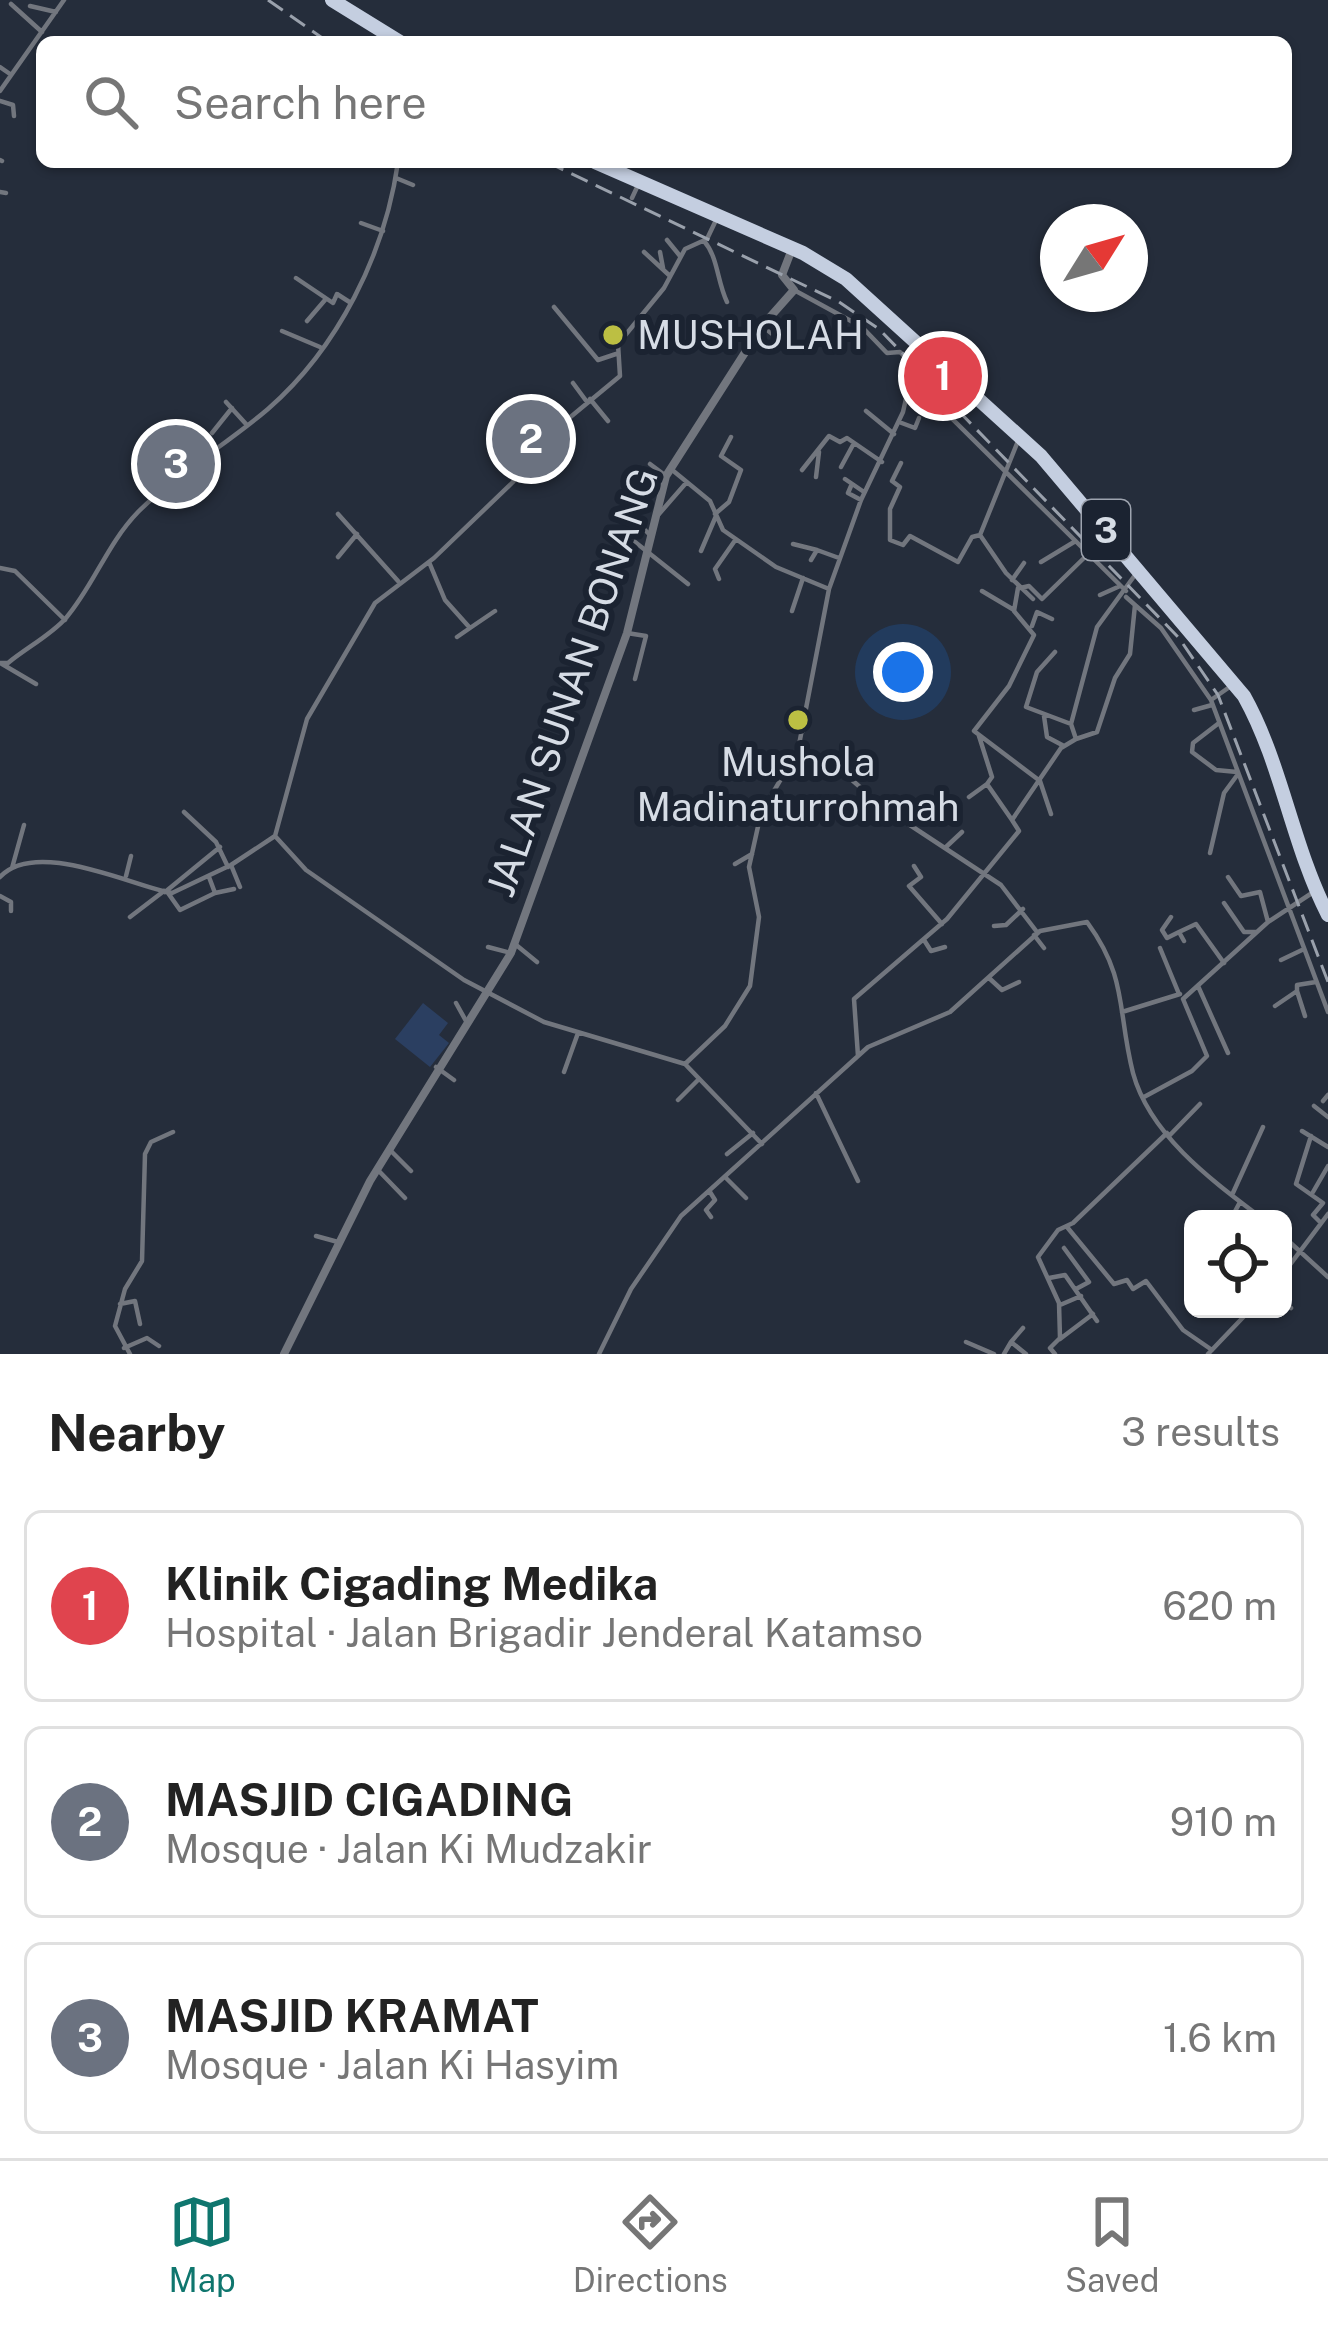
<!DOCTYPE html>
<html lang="en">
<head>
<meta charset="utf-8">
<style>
  :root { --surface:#fff; --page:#f2f2f2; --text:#222; --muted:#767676; --line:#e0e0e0; --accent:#0f766e }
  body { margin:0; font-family:"Public Sans",sans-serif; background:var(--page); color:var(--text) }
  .controls { position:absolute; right:36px; bottom:36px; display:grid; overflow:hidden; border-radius:18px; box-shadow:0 3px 9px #0004 }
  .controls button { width:108px; height:108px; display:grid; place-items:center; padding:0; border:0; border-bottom:3px solid var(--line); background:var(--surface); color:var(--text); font:60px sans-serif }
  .compass { position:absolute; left:1040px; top:204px; width:108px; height:108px; border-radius:50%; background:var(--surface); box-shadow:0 3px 9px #0004; rotate:53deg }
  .you { position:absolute; left:903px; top:672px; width:42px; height:42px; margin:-30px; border:9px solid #fff; border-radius:50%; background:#1a73e8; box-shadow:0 0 0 18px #1a73e833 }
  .badge { display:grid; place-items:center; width:78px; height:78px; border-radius:50%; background:var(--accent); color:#fff; font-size:39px; font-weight:700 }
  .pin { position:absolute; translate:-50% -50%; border:6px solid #fff; box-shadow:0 3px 12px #0006 }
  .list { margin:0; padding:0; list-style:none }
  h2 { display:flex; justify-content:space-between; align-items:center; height:156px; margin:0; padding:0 48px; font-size:51px }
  h2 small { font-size:39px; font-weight:400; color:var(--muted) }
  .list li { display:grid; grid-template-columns:78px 1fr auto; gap:36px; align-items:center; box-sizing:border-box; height:192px; margin:0 24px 24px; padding:0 24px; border:3px solid var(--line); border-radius:18px }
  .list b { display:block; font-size:45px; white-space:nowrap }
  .list p { margin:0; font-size:39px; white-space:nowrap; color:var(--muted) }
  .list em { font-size:39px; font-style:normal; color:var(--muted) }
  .icon { flex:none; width:66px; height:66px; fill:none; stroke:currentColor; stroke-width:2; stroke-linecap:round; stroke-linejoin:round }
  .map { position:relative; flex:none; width:1328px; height:1354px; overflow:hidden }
  .search { position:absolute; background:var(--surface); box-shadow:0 3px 9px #0004; left:36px; right:36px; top:36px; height:132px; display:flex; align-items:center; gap:30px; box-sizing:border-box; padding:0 42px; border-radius:18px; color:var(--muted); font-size:45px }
  .sheet { height:804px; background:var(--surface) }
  nav { display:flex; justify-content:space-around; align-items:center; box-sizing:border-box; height:168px; border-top:3px solid var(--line); background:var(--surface); font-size:33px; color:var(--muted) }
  nav a { display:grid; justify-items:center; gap:6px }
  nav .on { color:var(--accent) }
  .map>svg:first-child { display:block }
  .green { fill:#2b3f61 }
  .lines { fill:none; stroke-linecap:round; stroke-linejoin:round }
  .minor { stroke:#72767e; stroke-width:4.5 }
  .tertiary { stroke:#72767e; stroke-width:8 }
  .trunk { stroke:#c4cee0; stroke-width:14 }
  .rail { stroke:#9aa1ac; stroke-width:3; stroke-dasharray:18 9; stroke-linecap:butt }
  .poi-dot { fill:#bcbf43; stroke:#1b2331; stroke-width:4.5 }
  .labels { text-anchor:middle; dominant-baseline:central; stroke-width:12; stroke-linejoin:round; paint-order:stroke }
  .shield { fill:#1b2331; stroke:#9ea4af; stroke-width:3 }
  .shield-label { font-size:36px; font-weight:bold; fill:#d6dce5 }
  .poi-label { font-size:39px; fill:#d6dce5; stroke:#1b2331; text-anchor:start }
  .street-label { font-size:39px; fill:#d6dce5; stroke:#1b2331 }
</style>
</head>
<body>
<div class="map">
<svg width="1328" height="1354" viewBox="0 0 1328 1354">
  <rect width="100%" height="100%" fill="#252d3b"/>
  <path class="green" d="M423 1003 448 1023 439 1035 449 1043 430 1067 395 1039Z"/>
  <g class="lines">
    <path class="minor" d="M11 4 42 32
      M30 6 56 12
      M0 67 10 74
      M0 91 64 0
      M0 101 13 105 14 116
      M0 160 2 161
      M396 178 413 185
      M0 192 6 193
      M632 198 639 183
      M361 223 383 231
      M667 240 680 256
      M704 241C718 257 717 281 727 302
      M644 252 670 276
      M660 252 663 268
      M296 278 333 303 337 294 351 303
      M794 290 862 327 887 353 900 352 911 363
      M554 307 598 360 616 354
      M307 321 325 300
      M762 326 776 337
      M282 331 320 347
      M911 378 1126 591
      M573 383 587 402
      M590 399 608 421
      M226 402 246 424
      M866 411 894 434
      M899 422 915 428 919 418
      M212 433 232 408
      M200 438 211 452
      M1018 441 980 535 1006 573 1033 599
      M901 463 892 481 900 487 890 509V540L903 545 910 536 958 562 972 537 980 535
      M650 464 666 476
      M841 467 854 443
      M671 469 710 501 723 530 776 567 829 589
      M802 470 829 436 840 442 847 438 882 462
      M816 477 819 452
      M845 479 864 492
      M851 486 848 493 861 500
      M338 514 398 581
      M659 514 686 483
      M715 514 729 502 741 470 721 456 731 437
      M634 519 650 535
      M625 534 688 584
      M793 544 817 550
      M701 551 716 516
      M338 557 357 534
      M811 560 817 550 839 558
      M429 562 445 600 470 628 495 611
      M1041 562 1074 542
      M0 568 15 571 65 620
      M719 579 715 569 736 539
      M1012 580 1024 563
      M1018 588 1014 611 1034 635 1009 686 974 731 1040 781 1051 814
      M1020 588 1029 586 1042 599 1085 557
      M982 591 1014 610
      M1100 595 1120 586
      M1126 597 1161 628 1211 700 1328 1012
      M792 611 803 578
      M1032 626 1037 612 1052 619
      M627 633 646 636 635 679
      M457 637 470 628
      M1055 652 1037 672 1026 707 1071 724
      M0 663H8C26 648 51 635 66 618 94 585 107 544 138 512 178 472 226 445 268 409 338 348 385 254 398 162
      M2 664 36 684
      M1211 700 1231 686
      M1194 710 1212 705
      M792 713 791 720 803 731
      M1044 716 1047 737 1064 746
      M1219 723 1193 743 1192 752 1216 770 1237 772
      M979 736 992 777 987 784 1012 820
      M1076 739 1097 732 1115 678 1130 654 1135 605
      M798 750 837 767 884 808 1001 885 1037 932
      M969 797 987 784
      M184 812 216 842 228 867
      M275 836 306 870 464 980 544 1022 685 1064 762 1144
      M946 847 962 832
      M1210 853 1224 793 1238 774
      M735 864 752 854
      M231 865 240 887
      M914 866 921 877 909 886 942 924
      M12 868 24 825
      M126 876 131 856
      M0 877C36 838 132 886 172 893L231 865 275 836 307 719 375 603 434 558 513 482 533 448 620 376 618 344 664 288 685 249 707 239 717 218
      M209 877 215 893 234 889
      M1228 877 1241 896 1260 892 1268 922
      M165 892 220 847
      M168 893 180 910 215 893
      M0 896 11 902V911
      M1224 903 1244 932H1257
      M130 917 164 891
      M1171 917 1162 930 1167 938 1179 932
      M994 926 1006 925 1023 909
      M1034 935 1044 948
      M924 940 931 951 945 947
      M1184 941 1179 932 1196 924 1224 963
      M515 944 537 962
      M488 947 511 953
      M1160 948 1179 994
      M1281 960 1302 950
      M989 978 1002 990 1019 982
      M1198 986 1228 1053
      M1297 991 1305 1016
      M456 1003 466 1021
      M1275 1006 1297 991V985L1316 982
      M1122 1012 1180 994
      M858 1056 854 999 947 919 1019 831 1012 820 1061 748 1076 739 1071 724 1097 627 1135 575
      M685 1064 725 1026 750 986 759 917 749 867 761 813 798 750 829 589 861 500 903 412 917 350
      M436 1067 454 1080
      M564 1072 578 1033
      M816 1093 858 1181
      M1144 1097 1192 1071 1207 1056 1183 999 1268 922 1312 893
      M678 1100 699 1079
      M1323 1101 1328 1095
      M1314 1106 1328 1117
      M1302 1131 1328 1147
      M1169 1136 1200 1104
      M1311 1136 1296 1184 1323 1203 1313 1215 1321 1223
      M389 1149 411 1171
      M727 1154 753 1133
      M377 1169 405 1198
      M726 1178 746 1198
      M710 1192 715 1200 706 1210 711 1217
      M1313 1192 1328 1166
      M1232 1195 1263 1127
      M1231 1219 1240 1202
      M1067 1227 1114 1284 1127 1280 1133 1289 1146 1281 1183 1330 1212 1350
      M316 1236 338 1242
      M1283 1236 1328 1277
      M1064 1248 1089 1282 1076 1289
      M1283 1274 1328 1214
      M1049 1278 1065 1275 1097 1321
      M1283 1301 1291 1308
      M120 1304 135 1301 140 1324
      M1060 1305 1081 1296
      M1023 1328 1011 1342 1026 1354
      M1060 1339 1093 1314
      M966 1342 994 1354
      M124 1348 147 1338 159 1346
      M130 1354 115 1326 125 1289 142 1261 145 1154 151 1142 173 1132
      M599 1354 631 1289 681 1216 868 1047 950 1012 1040 931 1087 922C1128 978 1117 1010 1133 1073 1150 1136 1214 1182 1263 1219
      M1004 1354 1011 1342
      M1055 1354 1050 1348 1060 1338 1059 1303 1038 1257 1058 1230 1073 1223 1167 1133
      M1208 1354 1251 1309"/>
    <path class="tertiary" d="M284 1354 370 1181 511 953 627 633 666 476 762 326 794 290 782 275 792 249"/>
    <path class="trunk" d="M332 0 400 42
      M595 162 803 253 846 279 1041 456 1244 696C1282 764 1292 845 1328 915"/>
    <path class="rail" d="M268 0 328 42
      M547 162 839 302 879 329 1179 638 1218 695 1328 982"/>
  </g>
  <g class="poi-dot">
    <circle cx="613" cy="335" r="12"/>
    <circle cx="798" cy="720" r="12"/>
  </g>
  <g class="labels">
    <rect class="shield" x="1082" y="500" width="48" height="60" rx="9"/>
    <g class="shield-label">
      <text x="1106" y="530">3</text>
    </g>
    <g class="poi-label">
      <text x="637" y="335">MUSHOLAH</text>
      <text x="798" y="762" text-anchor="middle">Mushola<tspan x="798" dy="45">Madinaturrohmah</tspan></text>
    </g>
    <g class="street-label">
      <text transform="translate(572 682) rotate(-71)">JALAN SUNAN BONANG</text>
    </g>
  </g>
</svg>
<div class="controls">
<button><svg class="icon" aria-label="locate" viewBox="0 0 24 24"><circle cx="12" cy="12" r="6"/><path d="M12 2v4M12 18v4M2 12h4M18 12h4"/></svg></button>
</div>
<svg class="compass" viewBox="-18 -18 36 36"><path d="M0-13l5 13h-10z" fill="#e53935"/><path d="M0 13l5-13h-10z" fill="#767676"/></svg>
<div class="you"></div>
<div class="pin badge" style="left:943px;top:376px;background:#e0444e">1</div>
<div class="pin badge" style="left:531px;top:439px;background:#6b7280">2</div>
<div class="pin badge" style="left:176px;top:464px;background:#6b7280">3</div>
<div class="search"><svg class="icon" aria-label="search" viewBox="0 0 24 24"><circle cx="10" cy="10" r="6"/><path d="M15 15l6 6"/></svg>Search here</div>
</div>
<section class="sheet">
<h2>Nearby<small>3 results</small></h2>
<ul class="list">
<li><span class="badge" style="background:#e0444e">1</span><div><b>Klinik Cigading Medika</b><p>Hospital · Jalan Brigadir Jenderal Katamso</p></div><em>620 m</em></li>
<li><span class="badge" style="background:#6b7280">2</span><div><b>MASJID CIGADING</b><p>Mosque · Jalan Ki Mudzakir</p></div><em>910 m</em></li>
<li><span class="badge" style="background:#6b7280">3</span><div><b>MASJID KRAMAT</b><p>Mosque · Jalan Ki Hasyim</p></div><em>1.6 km</em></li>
</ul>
</section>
<nav>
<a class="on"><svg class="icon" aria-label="map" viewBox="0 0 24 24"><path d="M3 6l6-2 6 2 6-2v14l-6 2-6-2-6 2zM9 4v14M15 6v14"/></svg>Map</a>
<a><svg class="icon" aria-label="directions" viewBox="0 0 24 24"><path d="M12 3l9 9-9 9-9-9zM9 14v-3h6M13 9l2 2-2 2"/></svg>Directions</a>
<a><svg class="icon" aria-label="saved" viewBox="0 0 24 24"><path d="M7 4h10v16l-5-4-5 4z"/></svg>Saved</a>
</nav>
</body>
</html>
